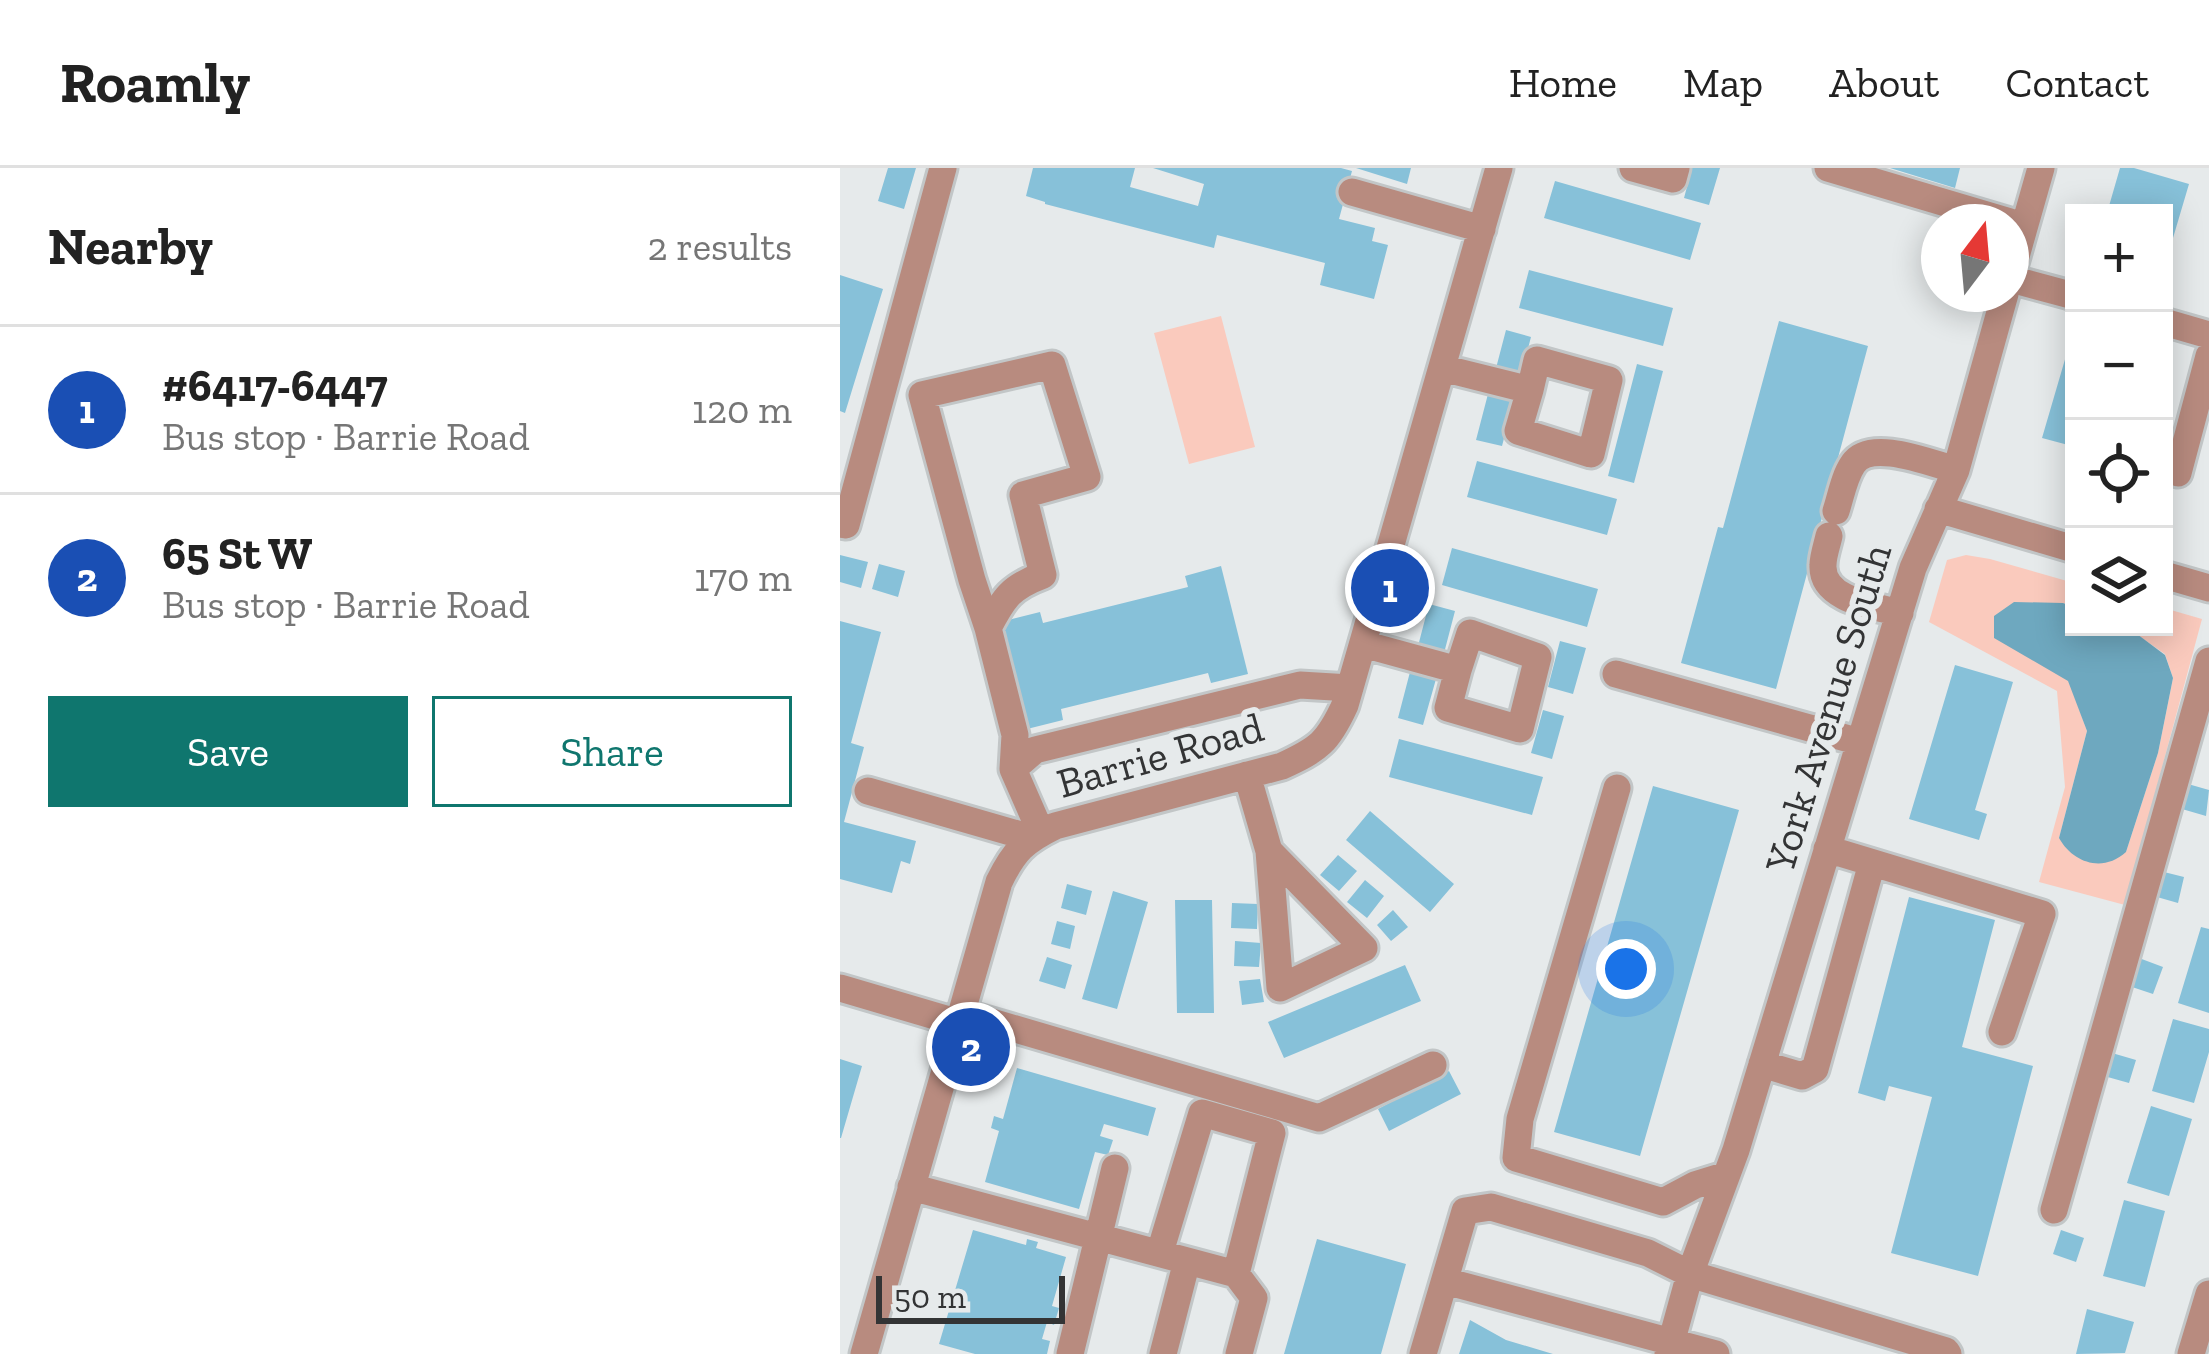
<!DOCTYPE html>
<html lang="en">
<head>
<meta charset="utf-8">
<style>
  :root { --surface:#fff; --page:#f6f6f6; --text:#222; --muted:#767676; --line:#e0e0e0; --accent:#0f766e }
  body { margin:0; font-family:"Zilla Slab",serif; background:var(--page); color:var(--text) }
  .controls { position:absolute; right:36px; top:36px; display:grid; overflow:hidden; border-radius:0px; box-shadow:0 6px 30px #0003 }
  .controls button { width:108px; height:108px; display:grid; place-items:center; padding:0; border:0; border-bottom:3px solid var(--line); background:var(--surface); color:var(--text); font:60px sans-serif }
  .compass { position:absolute; left:1081px; top:36px; width:108px; height:108px; border-radius:50%; background:var(--surface); box-shadow:0 6px 30px #0003; rotate:16deg }
  .scale { position:absolute; left:36px; bottom:30px; width:189px; box-sizing:border-box; padding-left:12px; border:6px solid #333435; border-top:0; font-size:33px; line-height:42px; white-space:nowrap; color:#333435; -webkit-text-stroke:9px #e6eaeb; paint-order:stroke }
  .you { position:absolute; left:786px; top:801px; width:42px; height:42px; margin:-30px; border:9px solid #fff; border-radius:50%; background:#1a73e8; box-shadow:0 0 0 18px #1a73e833 }
  .badge { display:grid; place-items:center; width:78px; height:78px; border-radius:50%; background:var(--accent); color:#fff; font-size:39px; font-weight:700 }
  .pin { position:absolute; translate:-50% -50%; border:6px solid #fff; box-shadow:0 3px 12px #0006 }
  .list { margin:0; padding:0; list-style:none }
  h2 { display:flex; justify-content:space-between; align-items:center; height:156px; margin:0; padding:0 48px; font-size:51px }
  h2 small { font-size:39px; font-weight:400; color:var(--muted) }
  .list li { display:grid; grid-template-columns:78px 1fr auto; gap:36px; align-items:center; box-sizing:border-box; height:168px; padding:0 48px; border-top:3px solid var(--line) }
  .list b { display:block; font-size:45px; white-space:nowrap }
  .list p { margin:0; font-size:39px; white-space:nowrap; color:var(--muted) }
  .list em { font-size:39px; font-style:normal; color:var(--muted) }
  .actions { display:flex; gap:24px; padding:36px 48px }
  .actions a { flex:1; padding:27px 0; border:3px solid var(--accent); border-radius:0px; text-align:center; font-size:42px; color:var(--accent) }
  .actions .main { background:var(--accent); color:#fff }
  .icon { flex:none; width:66px; height:66px; fill:none; stroke:currentColor; stroke-width:2; stroke-linecap:round; stroke-linejoin:round }
  .map { position:relative; flex:none; width:1369px; height:1186px; overflow:hidden }
  header { display:flex; align-items:center; gap:72px; box-sizing:border-box; height:168px; padding:0 60px; background:var(--surface); border-bottom:3px solid var(--line) }
  header strong { font-size:57px }
  nav { display:flex; gap:66px; margin-inline-start:auto; font-size:42px }
  main { display:flex }
  aside { flex:1; background:var(--surface) }
  .map>svg:first-child { display:block }
  .green { fill:#facabd }
  .water { fill:#6ea8bf }
  .building { fill:#87c1d9 }
  .lines { fill:none; stroke-linecap:round; stroke-linejoin:round }
  .minor-casing { stroke:#c2c6c7; stroke-width:33 }
  .minor { stroke:#b88b7f; stroke-width:27 }
  .labels { text-anchor:middle; dominant-baseline:central; stroke-width:12; stroke-linejoin:round; paint-order:stroke }
  .street-label { font-size:42px; fill:#333435; stroke:#e6eaeb }
</style>
</head>
<body>
<header>
<strong>Roamly</strong>
<nav><a>Home</a><a>Map</a><a>About</a><a>Contact</a></nav>
</header>
<main>
<aside>
<h2>Nearby<small>2 results</small></h2>
<ul class="list">
<li><span class="badge" style="background:#1a4fb4">1</span><div><b>#6417-6447</b><p>Bus stop · Barrie Road</p></div><em>120 m</em></li>
<li><span class="badge" style="background:#1a4fb4">2</span><div><b>65 St W</b><p>Bus stop · Barrie Road</p></div><em>170 m</em></li>
</ul>
<div class="actions"><a class="main">Save</a><a>Share</a></div>
</aside>
<div class="map">
<svg width="1369" height="1186" viewBox="0 0 1369 1186">
  <rect width="100%" height="100%" fill="#e6eaeb"/>
  <path class="green" d="M381 148 415 279 349 296 314 165Z
    M1126 387 1150 391 1234 415V439L1223 435 1229 513 1247 563 1219 670 1286 684 1318 585 1333 510 1325 486 1286 459H1324V440L1362 451 1285 737 1199 714 1225 619 1217 523 1089 454 1107 392Z"/>
  <path class="water" d="M1174 434 1223 435 1234 439V459L1289 460 1325 487 1333 510 1318 585 1286 684C1263 705 1233 695 1219 670L1247 563 1228 513 1154 470V448Z"/>
  <path class="building" d="M48 0H76L64 41 38 33Z
    M193 0H295L290 19 358 38 364 16 313 0H501L512 3 499 51 535 60 532 73 548 77 534 131 480 117 485 95 377 67 374 80 205 36V34L186 28Z
    M516 0H571L567 16Z
    M852 0H880L869 37 844 30Z
    M1050 0H1120L1115 20Z
    M1280 0H1294L1349 16 1325 97 1324 45H1267Z
    M715 13 861 55 850 92 704 50Z
    M689 102 833 140 823 178 679 140Z
    M0 107 43 121 5 245 0 243Z
    M939 153 1028 178 936 521 841 495 878 359 883 360Z
    M666 162 691 169 680 211 655 204Z
    M1233 164 1234 278H1232L1202 270Z
    M797 196 823 203 794 315 768 308Z
    M648 226 674 232 662 278 636 272Z
    M637 293 777 331 767 367 627 329Z
    M612 380 758 421 747 459 602 417Z
    M0 387 28 394 21 420 0 414Z
    M39 396 65 403 58 429 32 421Z
    M381 398 408 506 371 515 368 505 221 541 223 552 187 561 160 454 200 444 203 455 348 419 345 408Z
    M589 436 615 443 603 489 577 482Z
    M0 453 41 464 11 575 24 579 4 654 76 673 70 696 61 693 52 725 0 711Z
    M720 473 746 480 733 526 708 519Z
    M1115 497 1173 514 1135 642 1147 646 1139 672 1069 651Z
    M570 504 596 511 583 557 558 550Z
    M703 542 724 548 712 591 691 585Z
    M559 571 703 609 692 647 549 609Z
    M1348 616 1369 622 1366 648 1342 641Z
    M813 618 899 642 800 988 714 964Z
    M530 643 614 716 590 744 506 672Z
    M498 687 517 703 499 723 480 707Z
    M1324 704 1344 709 1338 735 1317 729Z
    M525 712 544 728 527 750 507 734Z
    M227 716 252 723 246 747 221 740Z
    M273 723 308 734 277 841 242 831Z
    M1069 729 1155 752 1122 879 1193 898 1138 1108 1051 1085 1092 929 1049 918 1045 933 1018 925Z
    M335 732H372L374 845H337Z
    M392 735 418 736 417 761 391 760Z
    M553 742 568 759 551 773 537 757Z
    M217 753 235 758 230 781 211 776Z
    M1361 759 1369 761V845L1338 835Z
    M395 773 421 775 419 799 394 798Z
    M207 789 232 797 225 821 199 813Z
    M1299 790 1323 799 1313 826 1289 818Z
    M565 797 581 833 444 890 428 854Z
    M420 811 424 834 402 837 399 813Z
    M1333 851 1369 861V884L1354 935 1312 923Z
    M1272 885 1296 892 1289 915 1264 908Z
    M0 891 22 898 1 970H0Z
    M177 900 316 940 308 968 264 956 260 968 273 972 268 987 255 984 239 1041 145 1014 159 963 151 960 154 948 163 951Z
    M609 903 621 926 549 963 538 941Z
    M1311 938 1352 951 1329 1028 1287 1015Z
    M1284 1032 1325 1043 1305 1119 1263 1108Z
    M133 1062 186 1077 187 1071 198 1074 196 1080 226 1089 212 1138 219 1140 214 1157 207 1154 202 1171 210 1173 207 1186H135L99 1176Z
    M1221 1062 1244 1070 1236 1094 1213 1086Z
    M477 1071 566 1096 541 1186H444Z
    M1247 1141 1294 1154 1285 1185 1236 1186Z
    M630 1152 666 1172 713 1186H619Z"/>
  <g class="lines">
    <defs>
      <path id="minor" d="M793 0 833 11 836 0
        M988 0 1170 54
        M512 24 642 61
        M1171 106 1201 0
        M1171 111 1234 128
        M1324 154 1369 167
        M602 200 690 222 697 192 769 212 751 286 678 263 690 222
        M1338 305 1369 188
        M1098 341 1234 381
        M996 343C1001 328 1004 309 1013 296 1030 270 1090 295 1116 302
        M0 356 6 357 103 0
        M989 368C987 377 983 388 983 397 981 432 1034 438 1060 445
        M1324 407 1369 420
        M148 460C164 429 171 419 203 407L183 327 247 309 212 197 82 227 132 412 148 460 175 567 173 601 201 665
        M523 476 618 502 630 465 698 489 680 561 608 540 618 502
        M776 506 1020 574
        M173 601 195 582 460 517 510 520
        M407 607 429 683 524 780 440 820 429 683
        M777 620 680 951 676 990 823 1034 855 1017 884 1008
        M28 623 191 670
        M987 681 1202 746 1162 864
        M0 820 119 855
        M121 845 479 950 593 897
        M922 896 962 908 975 901 1032 695
        M71 1019 396 1106 414 1130 399 1186
        M1214 1042 1369 493
        M320 1084 362 945 432 965 396 1106
        M605 1113 876 1186
        M24 1186 159 714C174 683 184 673 215 658L442 598C479 581 488 574 505 537L659 0
        M230 1186 275 1000
        M323 1186 347 1093
        M583 1186 625 1043 651 1039 808 1085 850 1106 1106 1183 1108 1186
        M828 1186 850 1106 896 982 1073 400 1116 302 1165 126
        M1351 1186 1369 1126"/>
    </defs>
    <use href="#minor" class="minor-casing"/>
    <use href="#minor" class="minor"/>
  </g>
  <g class="labels">
    <g class="street-label">
      <text transform="translate(988 540) rotate(-73)">York Avenue South</text>
      <text transform="translate(320 587) rotate(-16)">Barrie Road</text>
    </g>
  </g>
</svg>
<div class="controls">
<button>+</button>
<button>−</button>
<button><svg class="icon" aria-label="locate" viewBox="0 0 24 24"><circle cx="12" cy="12" r="6"/><path d="M12 2v4M12 18v4M2 12h4M18 12h4"/></svg></button>
<button><svg class="icon" aria-label="layers" viewBox="0 0 24 24"><path d="M12 4l9 5-9 5-9-5zM3 14l9 5 9-5"/></svg></button>
</div>
<svg class="compass" viewBox="-18 -18 36 36"><path d="M0-13l5 13h-10z" fill="#e53935"/><path d="M0 13l5-13h-10z" fill="#767676"/></svg>
<div class="scale">50 m</div>
<div class="you"></div>
<div class="pin badge" style="left:550px;top:420px;background:#1a4fb4">1</div>
<div class="pin badge" style="left:131px;top:879px;background:#1a4fb4">2</div>
</div>
</main>
</body>
</html>
